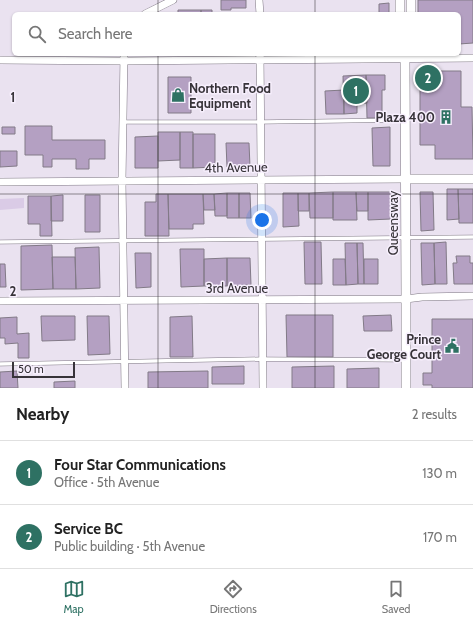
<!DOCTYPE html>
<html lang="en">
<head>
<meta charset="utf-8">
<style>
  :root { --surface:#fff; --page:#f2f2f2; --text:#222; --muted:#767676; --line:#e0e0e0; --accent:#2e7163 }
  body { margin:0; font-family:Cabin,sans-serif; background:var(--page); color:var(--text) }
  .scale { position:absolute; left:12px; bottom:10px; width:63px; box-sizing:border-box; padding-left:4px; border:2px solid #373339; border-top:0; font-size:11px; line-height:14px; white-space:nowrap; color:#373339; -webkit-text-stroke:3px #f7effd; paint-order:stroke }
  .you { position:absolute; left:262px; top:220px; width:14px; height:14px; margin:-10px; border:3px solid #fff; border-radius:50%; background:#1a73e8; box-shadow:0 0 0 6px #1a73e833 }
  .badge { display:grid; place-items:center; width:26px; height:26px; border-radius:50%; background:var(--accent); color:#fff; font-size:13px; font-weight:700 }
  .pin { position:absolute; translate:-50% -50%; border:2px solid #fff; box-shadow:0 1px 4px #0006 }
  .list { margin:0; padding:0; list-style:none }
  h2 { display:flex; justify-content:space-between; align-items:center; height:52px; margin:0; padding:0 16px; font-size:17px }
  h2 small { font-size:13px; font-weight:400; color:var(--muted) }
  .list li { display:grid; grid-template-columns:26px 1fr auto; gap:12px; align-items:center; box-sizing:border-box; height:64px; padding:0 16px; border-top:1px solid var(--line) }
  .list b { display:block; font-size:15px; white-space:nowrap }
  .list p { margin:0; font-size:13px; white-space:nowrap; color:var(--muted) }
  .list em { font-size:13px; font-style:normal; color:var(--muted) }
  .icon { flex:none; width:22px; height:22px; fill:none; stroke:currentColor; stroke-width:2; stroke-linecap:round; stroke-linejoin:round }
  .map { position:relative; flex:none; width:473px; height:388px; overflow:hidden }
  .search { position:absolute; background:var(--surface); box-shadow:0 1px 3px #0004; left:12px; right:12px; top:12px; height:44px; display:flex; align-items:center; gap:10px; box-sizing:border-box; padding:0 14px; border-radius:6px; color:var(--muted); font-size:15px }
  .sheet { height:180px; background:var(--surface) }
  nav { display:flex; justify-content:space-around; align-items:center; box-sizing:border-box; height:56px; border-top:1px solid var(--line); background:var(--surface); font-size:11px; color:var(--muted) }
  nav a { display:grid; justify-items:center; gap:2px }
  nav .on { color:var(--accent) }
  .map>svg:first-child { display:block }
  .green { fill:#dacbe6 }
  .building { fill:#b4a0c2; stroke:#827a87 }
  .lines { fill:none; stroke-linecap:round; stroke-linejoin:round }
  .lane-casing { stroke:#7e7783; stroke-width:4.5 }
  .street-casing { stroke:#7e7783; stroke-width:8 }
  .secondary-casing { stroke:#7e7783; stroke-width:10 }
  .lane { stroke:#fff; stroke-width:3.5 }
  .street { stroke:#fff; stroke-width:7 }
  .secondary { stroke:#fff; stroke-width:9 }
  .grid { fill:none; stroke:#373339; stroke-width:1; stroke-opacity:0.55 }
  .labels { text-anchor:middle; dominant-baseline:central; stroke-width:3; stroke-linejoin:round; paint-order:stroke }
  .poi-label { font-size:13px; font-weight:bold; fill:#373339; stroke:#f7effd; text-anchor:end }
  .street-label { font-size:13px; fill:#373339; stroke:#f7effd }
  .grid-label { font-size:13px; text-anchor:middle; font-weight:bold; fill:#373339; stroke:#f7effd; stroke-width:3; stroke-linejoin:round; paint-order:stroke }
</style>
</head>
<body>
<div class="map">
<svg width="473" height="388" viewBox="0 0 473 388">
  <rect width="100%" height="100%" fill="#eae2f0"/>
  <path class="green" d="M24 198V208L0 210V199Z"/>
  <path class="building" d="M221 0H246V8H231V10H221Z
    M418 0H473V43L459 44V14H418Z
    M389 3V14H379V4Z
    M178 10H201V14H178Z
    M201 10H212V14H201Z
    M420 71H461V107H472L473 159H435V145H420Z
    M366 75H385V90H382V118H367Z
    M366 75 367 103 357 104V113L344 114 343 76Z
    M168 77H191V113H168Z
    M344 90V114H326L325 91Z
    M25 126H52V140H105V159H89V169H76V159H52V167H43V155H25Z
    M2 127H15V134H2Z
    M390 127V166H373L372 128Z
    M158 132H180V160L158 161Z
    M180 132H193V168H180Z
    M193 134H215V167L193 168Z
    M158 136V168H135V137Z
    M226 143H249L250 167H227Z
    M0 151H17V166L0 167Z
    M447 189H458L459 219 447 220Z
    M458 189H473V223H459Z
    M333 192V218H310L309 193Z
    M333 192H356L357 220H333Z
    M356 192H368V211H357Z
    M368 192H391V219L368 220Z
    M420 192H433L434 230 421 231Z
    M227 193V216H215L214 194Z
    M227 193H239V218H227Z
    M239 193H250L251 218H239Z
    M283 193H298L299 226 283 227Z
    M298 193H309V211H298Z
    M156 194H168L169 236H145V202H156Z
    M168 194H203L204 224H193V229H169Z
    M203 194H214L215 210H204Z
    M63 195V221H51V196Z
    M85 195H100V232H85Z
    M28 196H51L52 236H40V224H28Z
    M304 242H321L322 284H305Z
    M446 242 447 284H435L434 243Z
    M345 243H357L358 284 346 285Z
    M357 243H363L364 284H358Z
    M421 243H434L435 284 422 285Z
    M52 245 53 289 21 290V246Z
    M99 247 100 288 76 289 75 248Z
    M180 249H204V286L181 287Z
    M135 253H151V287L136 288Z
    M456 256H470V263H473V284H454L453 263H457Z
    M52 257H75L76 289H53Z
    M227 258V286H204V259Z
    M227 258H250L251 285 227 286Z
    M333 259H345L346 285H333Z
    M364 259H378V284H364Z
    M0 264H5L6 287H0Z
    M286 315H333V357H287Z
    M391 315 392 331H364L363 316Z
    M41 316H75V340L42 341Z
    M87 316H109L110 354 88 355Z
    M192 316 193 357H170V317Z
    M17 317V334L29 333V358H18V343L5 344V338H0V318Z
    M432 319H473V388H432V385H423V373H432Z
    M244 366V384H212V367Z
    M334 366V388H292V367Z
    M379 368V388H347V369Z
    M17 371 18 388H0V372Z
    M208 371V388H148V372Z
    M75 381V388H54V382Z"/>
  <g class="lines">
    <defs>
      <path id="lane" d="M124 122H261L405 120
        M0 242 473 237
        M0 364 262 359 405 360"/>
      <path id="street" d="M259 0 260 14
        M145 14 173 0
        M124 54 122 181 125 388
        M260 54 263 388
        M0 60 123 61 473 58
        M0 182 406 179
        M0 301 406 299 422 297 473 296"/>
      <path id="secondary" d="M400 0V14
        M411 14V0
        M403 54 405 58 406 299V388
        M406 179H473"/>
    </defs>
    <use href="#lane" class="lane-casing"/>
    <use href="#street" class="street-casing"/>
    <use href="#secondary" class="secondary-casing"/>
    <use href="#lane" class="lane"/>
    <use href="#street" class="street"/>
    <use href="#secondary" class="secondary"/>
  </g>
  <path class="grid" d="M158 0V14M315 0V14M158 54V388M315 54V388M0 194H473"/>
  <defs>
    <symbol id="shop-bare" viewBox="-9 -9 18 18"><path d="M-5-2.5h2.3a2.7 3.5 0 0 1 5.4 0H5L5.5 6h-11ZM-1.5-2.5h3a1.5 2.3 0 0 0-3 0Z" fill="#2e7163" stroke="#f7effd" stroke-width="2.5" paint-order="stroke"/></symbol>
    <symbol id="building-bare" viewBox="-9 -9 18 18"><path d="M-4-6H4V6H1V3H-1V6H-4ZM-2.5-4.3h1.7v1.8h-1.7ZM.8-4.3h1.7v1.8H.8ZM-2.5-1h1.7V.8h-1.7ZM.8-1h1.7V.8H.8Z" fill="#2e7163" stroke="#f7effd" stroke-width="2.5" paint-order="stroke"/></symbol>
    <symbol id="civic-bare" viewBox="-9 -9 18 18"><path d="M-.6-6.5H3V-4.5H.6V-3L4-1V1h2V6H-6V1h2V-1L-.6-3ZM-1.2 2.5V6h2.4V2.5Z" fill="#2e7163" stroke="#f7effd" stroke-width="2.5" paint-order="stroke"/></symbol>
  </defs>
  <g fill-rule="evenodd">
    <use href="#shop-bare" x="168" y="85" width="20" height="20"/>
    <use href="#building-bare" x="436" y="107" width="20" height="20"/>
    <use href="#civic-bare" x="442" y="336" width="20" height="20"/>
  </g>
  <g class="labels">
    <g class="poi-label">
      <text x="189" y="88" text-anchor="start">Northern Food<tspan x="189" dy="15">Equipment</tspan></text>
      <text x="435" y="117">Plaza 400</text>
      <text x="441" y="339">Prince<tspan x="441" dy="15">George Court</tspan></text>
    </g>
    <g class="street-label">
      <text transform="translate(236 167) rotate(-1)">4th Avenue</text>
      <text transform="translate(393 223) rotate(-90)">Queensway</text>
      <text x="237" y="288">3rd Avenue</text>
    </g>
  </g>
  <g class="grid-label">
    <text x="13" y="102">1</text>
    <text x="13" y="296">2</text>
  </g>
</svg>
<div class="scale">50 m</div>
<div class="you"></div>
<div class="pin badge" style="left:356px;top:91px">1</div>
<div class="pin badge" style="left:428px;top:78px">2</div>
<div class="search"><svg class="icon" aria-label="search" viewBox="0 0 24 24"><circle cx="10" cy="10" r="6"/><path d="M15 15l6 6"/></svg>Search here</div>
</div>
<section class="sheet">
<h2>Nearby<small>2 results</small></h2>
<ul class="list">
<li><span class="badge">1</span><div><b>Four Star Communications</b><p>Office · 5th Avenue</p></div><em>130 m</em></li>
<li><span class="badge">2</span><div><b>Service BC</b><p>Public building · 5th Avenue</p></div><em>170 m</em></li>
</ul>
</section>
<nav>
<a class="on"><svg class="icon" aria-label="map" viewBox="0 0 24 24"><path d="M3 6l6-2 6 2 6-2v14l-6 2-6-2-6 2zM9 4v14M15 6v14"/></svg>Map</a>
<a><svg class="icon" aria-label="directions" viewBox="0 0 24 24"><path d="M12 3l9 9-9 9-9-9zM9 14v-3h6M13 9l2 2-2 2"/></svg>Directions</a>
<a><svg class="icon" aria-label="saved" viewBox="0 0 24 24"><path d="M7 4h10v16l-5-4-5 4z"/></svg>Saved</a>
</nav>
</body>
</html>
